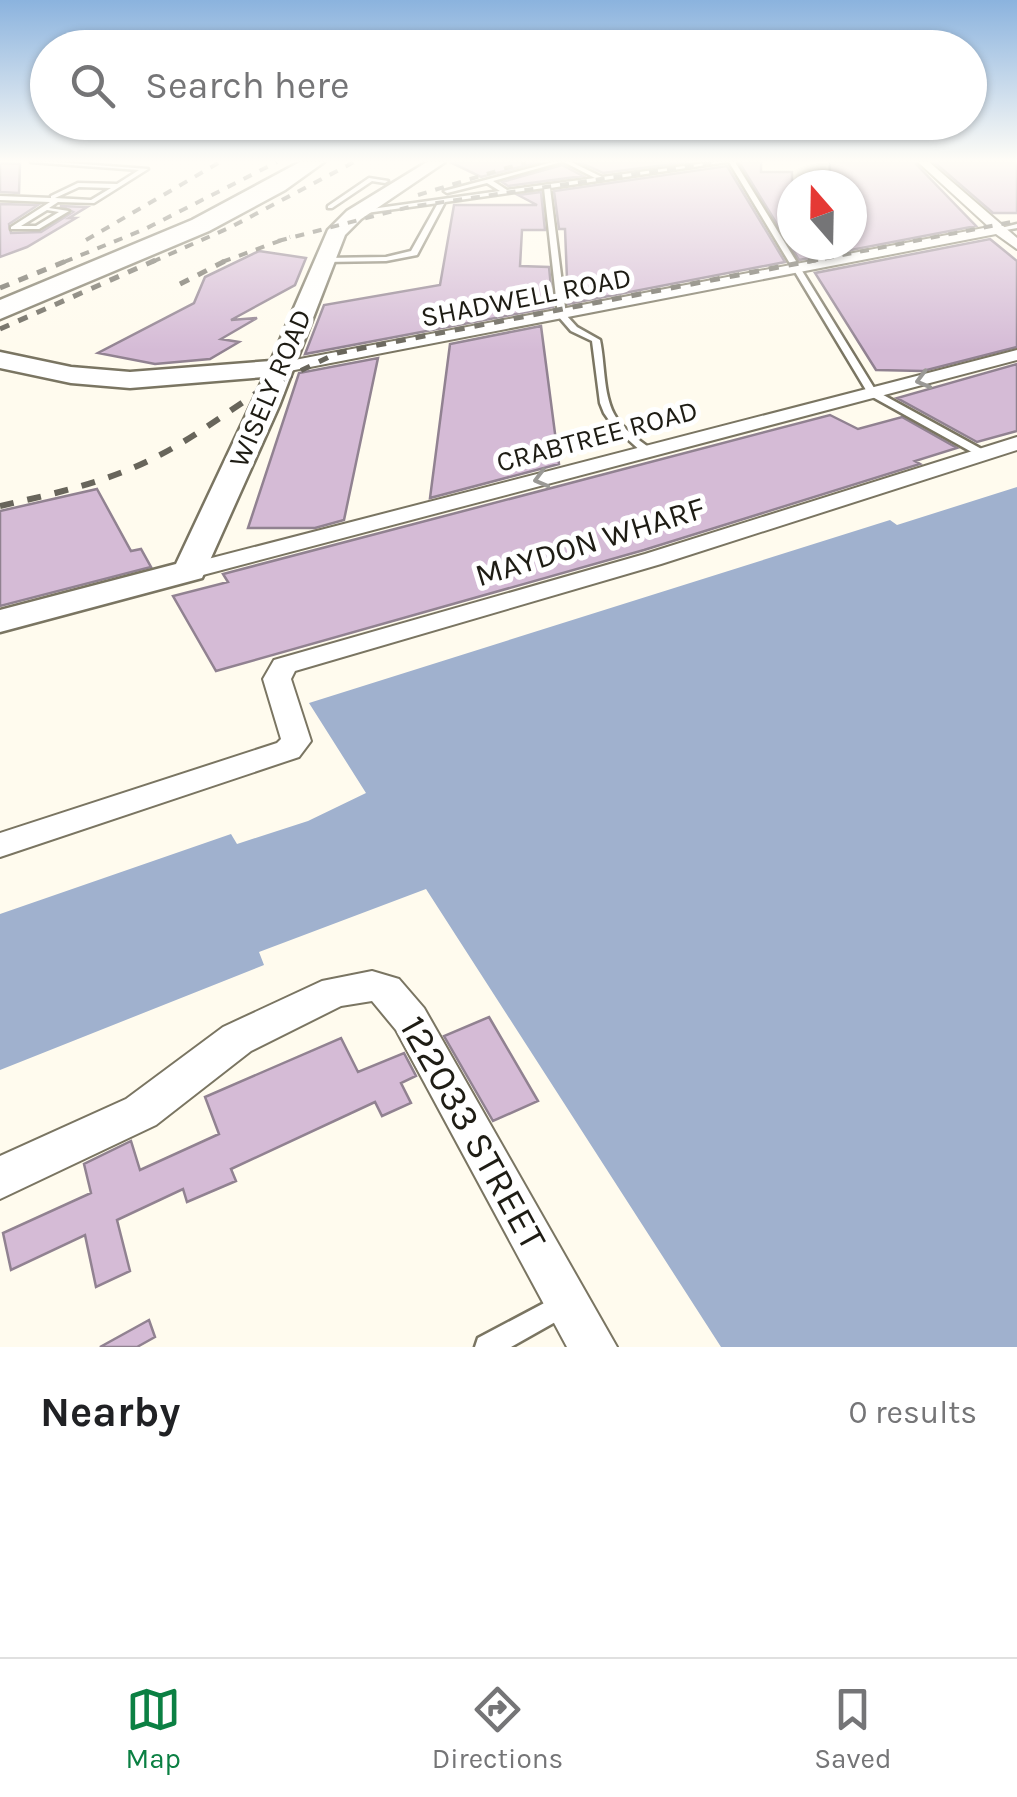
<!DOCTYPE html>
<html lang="en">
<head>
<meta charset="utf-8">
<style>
  :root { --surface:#fff; --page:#f6f6f6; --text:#202124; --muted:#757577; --line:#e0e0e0; --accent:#0b8043 }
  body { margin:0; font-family:Karla,sans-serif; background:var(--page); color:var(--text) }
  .compass { position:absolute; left:777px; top:170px; width:90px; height:90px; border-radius:50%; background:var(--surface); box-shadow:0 2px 8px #0004; rotate:340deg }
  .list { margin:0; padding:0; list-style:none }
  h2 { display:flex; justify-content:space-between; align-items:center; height:130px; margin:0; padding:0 40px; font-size:42px }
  h2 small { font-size:32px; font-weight:400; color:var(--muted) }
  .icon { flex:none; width:55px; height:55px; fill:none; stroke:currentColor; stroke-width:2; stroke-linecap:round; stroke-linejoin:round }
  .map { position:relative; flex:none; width:1017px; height:1347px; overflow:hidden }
  .search { position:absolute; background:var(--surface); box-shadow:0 2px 8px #0004; left:30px; right:30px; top:30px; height:110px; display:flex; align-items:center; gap:25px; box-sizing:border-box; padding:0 35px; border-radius:55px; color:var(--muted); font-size:38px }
  .sheet { height:310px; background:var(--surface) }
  nav { display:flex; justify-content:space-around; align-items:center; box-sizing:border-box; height:140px; border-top:2px solid var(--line); background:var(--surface); font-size:28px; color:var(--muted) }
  nav a { display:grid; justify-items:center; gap:5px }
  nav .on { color:var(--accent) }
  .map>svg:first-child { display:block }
  .water { fill:#a0b1ce }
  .building { fill:#d5bbd6; stroke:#918291; stroke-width:2.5 }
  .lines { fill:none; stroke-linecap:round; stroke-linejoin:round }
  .lane-casing { stroke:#7a7562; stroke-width:5 }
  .street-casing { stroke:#7a7562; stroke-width:4 }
  .secondary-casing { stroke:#7a7562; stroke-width:5 }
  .highway-casing { stroke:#7a7562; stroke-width:5 }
  .lane { fill:#fff; fill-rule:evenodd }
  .street { fill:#fff; fill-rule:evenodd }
  .secondary { fill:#fff; fill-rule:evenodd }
  .highway { fill:#fff; fill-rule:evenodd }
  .rail-far2 { stroke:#68655b; stroke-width:4; stroke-dasharray:9 9; stroke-linecap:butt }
  .rail-far1 { stroke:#68655b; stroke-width:5; stroke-dasharray:10 10; stroke-linecap:butt }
  .rail { stroke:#68655b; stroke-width:6; stroke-dasharray:14 14; stroke-linecap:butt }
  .oneway { stroke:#9a9995 }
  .labels { text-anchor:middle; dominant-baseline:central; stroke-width:10; stroke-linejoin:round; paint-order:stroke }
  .far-street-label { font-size:28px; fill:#1e1c14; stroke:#fff }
  .street-label { font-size:32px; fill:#1e1c14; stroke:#fff }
  .near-street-label { font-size:38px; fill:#1e1c14; stroke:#fff }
</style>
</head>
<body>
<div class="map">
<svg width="1017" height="1347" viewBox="0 0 1017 1347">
  <rect width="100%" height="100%" fill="#fffbee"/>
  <path class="water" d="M1017 487V1347H721L426 889 259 952 264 965 0 1070V914L231 834 237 844 308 821 366 793 309 703 890 520 897 525Z"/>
  <path class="building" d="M450 162H540L481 177Z
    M579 162H688L603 173Z
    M739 162H761V172H792V245H852V185H829L830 162H914L976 226 799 260Z
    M934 162H1017V213H993Z
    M0 163 20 164 19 193 0 192Z
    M562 165 583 176 508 186 502 182Z
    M727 166 785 262 568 304 565 229H559L554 191Z
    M541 192 545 230H522L520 266 549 267 553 307 305 354 324 305 440 285 454 205H537L518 195Z
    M0 204 38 205 9 224 11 233 41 232 73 212 60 206 87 207 69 218H76L27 247 0 257Z
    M990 239 1017 261V347L923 371 876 370 815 273Z
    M259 251 306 258 295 285 231 320 257 318 221 339 239 342 210 359 155 364 98 353 194 303 205 277Z
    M541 326 559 464 430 498 450 344Z
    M378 358 344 520 315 528H248L299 373Z
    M1017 364V431L977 442 897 398Z
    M830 415 858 429 902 417 957 448 915 461 920 464 644 550 216 671 173 596 228 582 223 574Z
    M97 489 131 551 141 549 151 567 0 606V511Z
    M489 1017 538 1101 493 1121 444 1036Z
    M341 1038 358 1072 404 1053 416 1076 401 1083 411 1103 382 1116 375 1102 231 1169 236 1181 187 1202 183 1189 117 1220 130 1271 96 1287 85 1235 11 1270 3 1233 91 1193 84 1164 131 1141 140 1170 219 1134 205 1097Z
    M149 1320 155 1337 137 1347H100Z"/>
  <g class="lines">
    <defs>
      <path id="lane" d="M31 162H55L148 169 94 203 58 202 49 208 69 211 39 229H11V227L50 202 0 200V196L51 198V196L78 183 117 184 139 170ZM79 187 111 188 91 200 55 198ZM47 210 59 212 36 226H21Z
        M553 162H561L493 181 507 190 595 178 564 162H571L602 177 714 162H727L550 188 566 315 577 327 600 340C605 363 603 393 614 414 622 429 638 439 651 449V453H643L613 426 604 413 600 403 592 341 571 331 558 316 544 188 445 202 417 255 386 261 324 262 320 260 324 258 386 257 411 251 438 203 359 214 357 211 500 191 487 183 447 193 444 191Z
        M729 162H735L876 391 987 452V456H979L869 395Z
        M369 178 388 181 385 183 372 181 332 208H328V206Z
        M1017 224V228L1000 231 997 229Z
        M565 1292 573 1296 577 1304 573 1312 511 1347H475L478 1338Z"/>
      <path id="street" d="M918 162H929L1017 238V249L996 234 279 373 270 368 279 363 989 227Z
        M1017 350V360L199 576H181L178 571 181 566Z
        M1017 437V450L661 564 295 671 291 679 311 741 299 757 0 857V833L277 743 281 739 263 679 274 660 645 554Z
        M372 971 399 979 424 1008 617 1347H567L396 1030 372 1001 341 1006 251 1051 156 1125 0 1199V1156L126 1099 223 1027 322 981Z"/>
      <path id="secondary" d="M427 162H445L361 219 345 235 279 406 202 578 0 632V610L176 564 264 377 130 388 71 383 0 368V352L71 367 130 372 271 361 328 230 347 211Z"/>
      <path id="highway" d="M300 162H324L285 190 209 231 0 319V300L192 220Z"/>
    </defs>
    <use href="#lane" class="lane-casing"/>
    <use href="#street" class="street-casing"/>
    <use href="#secondary" class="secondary-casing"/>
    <use href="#highway" class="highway-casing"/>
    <use href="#lane" class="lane"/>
    <use href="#street" class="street"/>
    <use href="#secondary" class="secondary"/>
    <use href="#highway" class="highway"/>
    <path class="rail-far2" d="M418 195 526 162
      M86 240 220 162
      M278 241 409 207 718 162
      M64 262 145 229 277 162
      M152 262 231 227 354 162
      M222 262 290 237
      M807 262 1017 221"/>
    <path class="rail-far1" d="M180 284 229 259
      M0 288 71 259
      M0 329 158 259
      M265 388 337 353 820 259"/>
    <path class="rail" d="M0 506C53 494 108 482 156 457 196 437 231 409 269 385"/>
  </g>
  <defs><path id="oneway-chevron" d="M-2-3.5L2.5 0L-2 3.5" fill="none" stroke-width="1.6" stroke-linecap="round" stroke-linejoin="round" transform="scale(2.5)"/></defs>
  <g class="oneway">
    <use href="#oneway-chevron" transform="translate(923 380) rotate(165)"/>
    <use href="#oneway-chevron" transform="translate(541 479) rotate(165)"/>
  </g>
  <linearGradient id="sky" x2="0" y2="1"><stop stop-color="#8bb3de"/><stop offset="0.46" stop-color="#fffdf7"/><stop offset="1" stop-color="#fffdf7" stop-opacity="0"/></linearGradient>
  <rect width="1017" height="350" fill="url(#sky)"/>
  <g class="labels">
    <g class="far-street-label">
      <text transform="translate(526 297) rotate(-11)">SHADWELL ROAD</text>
      <text transform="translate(270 388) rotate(-67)">WISELY ROAD</text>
      <text transform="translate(597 436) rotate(-15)">CRABTREE ROAD</text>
    </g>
    <g class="street-label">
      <text transform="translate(590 542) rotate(-17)">MAYDON WHARF</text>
    </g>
    <g class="near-street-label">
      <text transform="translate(473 1133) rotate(61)">122033 STREET</text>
    </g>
  </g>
</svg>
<svg class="compass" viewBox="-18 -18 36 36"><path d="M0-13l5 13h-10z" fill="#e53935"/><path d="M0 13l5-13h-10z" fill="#757577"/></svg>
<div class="search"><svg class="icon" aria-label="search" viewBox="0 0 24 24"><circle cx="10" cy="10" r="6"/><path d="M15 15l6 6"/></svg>Search here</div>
</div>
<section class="sheet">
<h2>Nearby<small>0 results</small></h2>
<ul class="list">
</ul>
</section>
<nav>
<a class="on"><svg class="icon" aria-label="map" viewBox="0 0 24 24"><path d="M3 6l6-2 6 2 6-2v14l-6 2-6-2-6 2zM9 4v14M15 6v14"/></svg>Map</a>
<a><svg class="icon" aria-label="directions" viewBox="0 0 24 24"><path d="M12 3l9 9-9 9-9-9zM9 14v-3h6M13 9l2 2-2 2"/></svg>Directions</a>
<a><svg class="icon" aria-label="saved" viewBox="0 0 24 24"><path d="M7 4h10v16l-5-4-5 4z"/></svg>Saved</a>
</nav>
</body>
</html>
